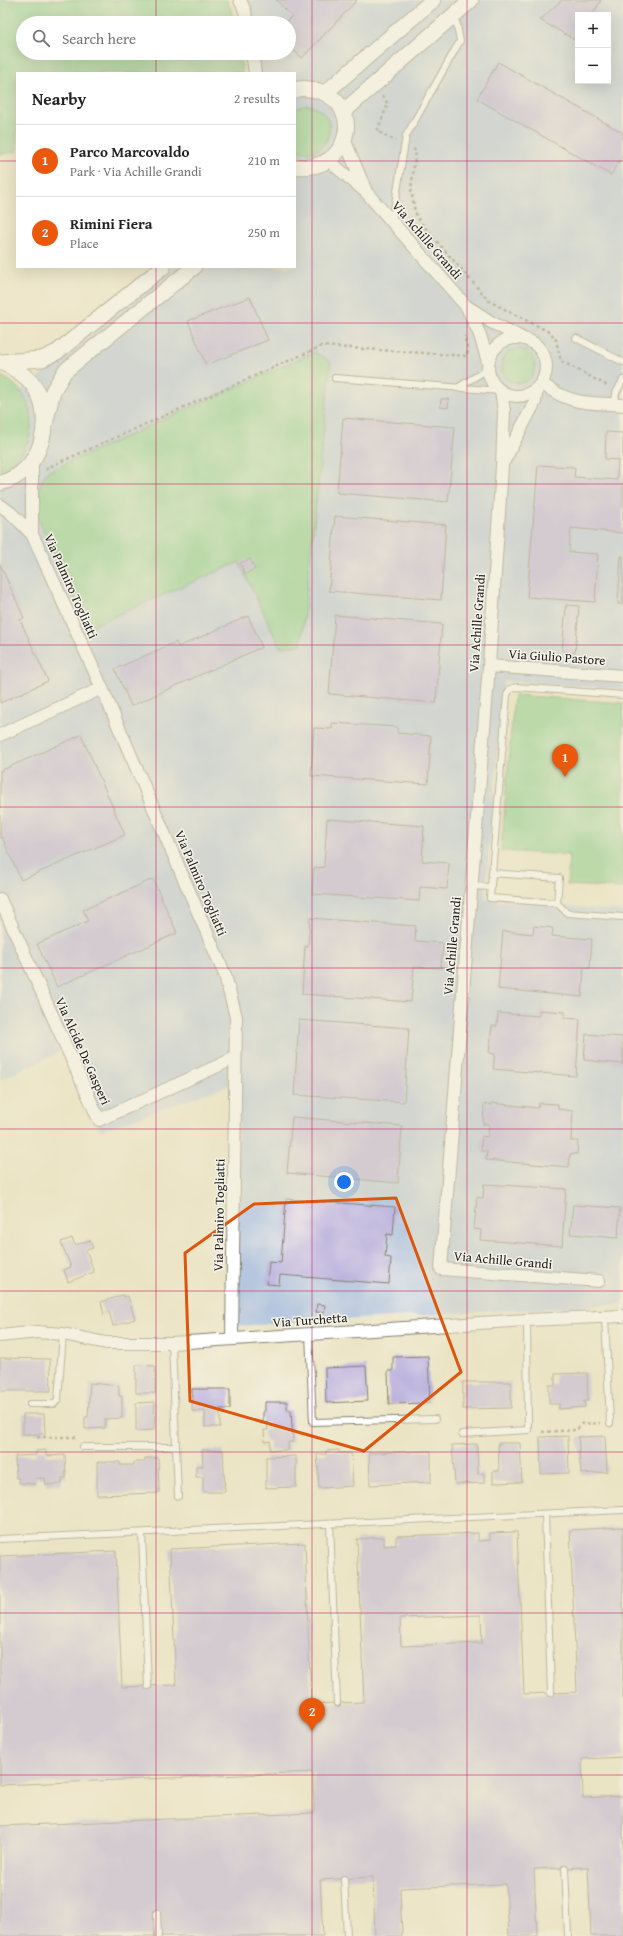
<!DOCTYPE html>
<html lang="en">
<head>
<meta charset="utf-8">
<style>
  :root { --surface:#fff; --page:#f6f6f6; --text:#222; --muted:#767676; --line:#e0e0e0; --accent:#ea580c }
  body { margin:0; font-family:"Gentium Book Plus",serif; background:var(--page); color:var(--text) }
  .controls { position:absolute; right:12px; top:12px; display:grid; overflow:hidden; border-radius:0px; box-shadow:0 4px 16px #0002 }
  .controls button { width:36px; height:36px; display:grid; place-items:center; padding:0; border:0; border-bottom:1px solid var(--line); background:var(--surface); color:var(--text); font:20px sans-serif }
  .you { position:absolute; left:344px; top:1182px; width:14px; height:14px; margin:-10px; border:3px solid #fff; border-radius:50%; background:#1a73e8; box-shadow:0 0 0 6px #1a73e833 }
  .badge { display:grid; place-items:center; width:26px; height:26px; border-radius:50%; background:var(--accent); color:#fff; font-size:13px; font-weight:700 }
  .pin { position:absolute; translate:-50% -33px; filter:drop-shadow(0 1px 2px #0008) }
  .pin::after { content:''; position:absolute; top:21px; width:14px; height:12px; background:inherit; clip-path:polygon(0 0,100% 0,50% 100%) }
  .list { margin:0; padding:0; list-style:none }
  h2 { display:flex; justify-content:space-between; align-items:center; height:52px; margin:0; padding:0 16px; font-size:17px }
  h2 small { font-size:13px; font-weight:400; color:var(--muted) }
  .list li { display:grid; grid-template-columns:26px 1fr auto; gap:12px; align-items:center; box-sizing:border-box; height:72px; padding:0 16px; border-top:1px solid var(--line) }
  .list b { display:block; font-size:15px; white-space:nowrap }
  .list p { margin:0; font-size:13px; white-space:nowrap; color:var(--muted) }
  .list em { font-size:13px; font-style:normal; color:var(--muted) }
  .icon { flex:none; width:22px; height:22px; fill:none; stroke:currentColor; stroke-width:2; stroke-linecap:round; stroke-linejoin:round }
  .map { position:relative; flex:none; width:623px; height:1936px; overflow:hidden }
  .search { position:absolute; background:var(--surface); box-shadow:0 4px 16px #0002; left:16px; top:16px; width:280px; height:44px; display:flex; align-items:center; gap:10px; box-sizing:border-box; padding:0 14px; border-radius:22px; color:var(--muted); font-size:15px }
  .panel { position:absolute; background:var(--surface); box-shadow:0 4px 16px #0002; left:16px; top:72px; width:280px; height:196px; border-radius:0px }
  .map>svg:first-child { display:block }
  .industrial { fill:#b5c6de; fill-rule:evenodd }
  .green { fill:#83cd8a; stroke:#507453 }
  .building { fill:#b8aede; fill-rule:evenodd }
  .lines { fill:none; stroke-linecap:round; stroke-linejoin:round }
  .service-casing { stroke:#848070; stroke-width:8 }
  .minor-casing { stroke:#848070; stroke-width:14 }
  .tertiary-casing { stroke:#848070; stroke-width:17 }
  .path { stroke:#848070; stroke-width:2.5; stroke-dasharray:3 3; stroke-linecap:butt }
  .service { stroke:#fff; stroke-width:6 }
  .minor { stroke:#fff; stroke-width:12 }
  .tertiary { stroke:#fff; stroke-width:15 }
  .marked { fill:none; stroke:#de560d; stroke-width:3; stroke-linejoin:round }
  .grid { fill:none; stroke:#c2185b; stroke-width:1; stroke-opacity:0.55 }
  .labels { text-anchor:middle; dominant-baseline:central; stroke-width:3; stroke-linejoin:round; paint-order:stroke }
  .street-label { font-size:13px; fill:#1c1c1c; stroke:#f7f3e8 }
</style>
</head>
<body>
<div class="map">
<svg width="623" height="1936" viewBox="0 0 623 1936">
  <rect width="100%" height="100%" fill="#f7f3e8"/>
  <filter id="ink" filterUnits="userSpaceOnUse"><feTurbulence type="fractalNoise" baseFrequency=".025" numOctaves="2"/><feDisplacementMap in="SourceGraphic" scale="8" xChannelSelector="R" yChannelSelector="G"/><feConvolveMatrix kernelMatrix="1 2 1 2 8 2 1 2 1" color-interpolation-filters="sRGB"/></filter>
  <filter id="wash" filterUnits="userSpaceOnUse"><feTurbulence type="fractalNoise" baseFrequency=".012" numOctaves="4" result="noise"/><feDisplacementMap in="SourceGraphic" scale="16" xChannelSelector="R" yChannelSelector="G"/><feGaussianBlur stdDeviation="0.9" result="paint"/><feColorMatrix in="noise" values="0 0 0 0 0 0 0 0 0 0 0 0 0 0 0 0 0 1.4 0 .05"/><feComposite in="paint" operator="in"/></filter>
  <g filter="url(#wash)">
    <rect width="100%" height="100%" fill="#ebe4c4"/>
    <path class="industrial" d="M241 0H623V689L504 681 485 899 623 911V1304L235 1326 239 1082 100 1131 68 1048 0 1080V407L136 299 173 267H295V73H248L246 53H289V23H243ZM578 15H608V81H578Z"/>
    <path class="green" d="M0 0H227L236 23H23V53H240L242 73H17V151L0 155Z
      M307 105C347 113 328 165 295 149V109Z
      M501 366a17 17 0 1 1 34 0a17 17 0 1 1-34 0Z
      M314 352 331 362 301 645 280 647 239 562 87 628 39 520C36 502 36 487 47 472Z
      M0 376C43 394 41 451 0 470Z
      M514 695 623 703V888L567 885 569 855 501 851Z"/>
    <g id="blocks">
      <path class="building" d="M276 0H357L302 58 289 46V23H285L292 16Z
        M562 0H601L592 15H578L577 41 540 20Z
        M498 62 623 133V154L611 175 477 99Z
        M250 297 268 340 206 365 188 321Z
        M441 399H449L448 408 440 407Z
        M343 418 455 427 448 502 337 493Z
        M606 432 623 433V533L571 528 569 552 598 554 595 602 527 597 538 465 573 467 575 468 574 477 617 480 618 460 605 459Z
        M335 516 446 525 441 600 329 591Z
        M621 556H623V604H618Z
        M250 559 255 569 245 574 240 563Z
        M0 564 24 618 20 620 48 681 0 703Z
        M566 605 579 606 575 653 562 651Z
        M335 615 442 624 436 703 329 694Z
        M248 616 262 647 131 706 115 669 176 642 178 647Z
        M332 723 397 727V733L431 736 428 784 311 776 314 728 332 729Z
        M81 735 125 835 21 880 2 837 0 838V771Z
        M327 819 424 826 422 861 449 863 447 889 420 887 419 901 312 894 314 868 324 867Z
        M153 879 177 933 57 987 37 944 88 921 83 910Z
        M310 918 416 926 415 941 443 943 441 968 414 967 411 1002 302 994 305 946 308 947Z
        M534 926 553 928 552 936 592 939 590 968H584L582 997 498 989 503 931 533 934Z
        M539 1010 565 1012 564 1018 580 1019 576 1076 493 1069 495 1054 489 1053 492 1026H497L498 1013 539 1016Z
        M299 1020 409 1028 404 1102 294 1095Z
        M586 1034 623 1037V1064L584 1060Z
        M491 1103 538 1108 539 1103 558 1104V1109L573 1111 571 1141H578L577 1154H570L569 1167 486 1160 487 1151H481L482 1136 488 1137 489 1124H483L484 1104 491 1105Z
        M292 1117 402 1126 398 1183 287 1173Z
        M484 1184 566 1189 562 1246 480 1240 481 1230 474 1229 477 1197 483 1198Z
        M286 1199 395 1207 393 1235 387 1234 385 1257 391 1258 389 1284 280 1275 279 1285 267 1284 269 1262 281 1263Z
        M573 1205 620 1208 618 1238 570 1234Z
        M72 1238 75 1245 90 1240 93 1248 86 1250 94 1272 68 1282 64 1270 71 1267 61 1242Z
        M123 1295 124 1297 128 1296 135 1319 113 1326 109 1311 104 1315 101 1302Z
        M317 1304 325 1305 324 1313 316 1312Z
        M428 1356 430 1403 389 1404 388 1371H393V1357Z
        M0 1358 50 1359 51 1391H0Z
        M136 1365 155 1366V1393H136Z
        M366 1366 368 1401 326 1403 325 1368Z
        M587 1373 588 1401H584L585 1407 559 1409V1404H549V1385H555V1374Z
        M463 1382H511V1408L463 1409Z
        M90 1383 119 1386V1396H122V1418L105 1419V1428L85 1429V1417H88Z
        M192 1389H230V1409H220V1427H205V1411H192Z
        M155 1402 154 1430 136 1431V1403Z
        M265 1402H287V1410H291L293 1442H288V1450H270V1441L265 1442 264 1430H268L267 1422 263 1423V1413L265 1410Z
        M23 1414H44L45 1434H23Z
        M568 1436 569 1473 541 1474 540 1437Z
        M605 1436 607 1472 581 1474 578 1437Z
        M498 1443H520L522 1482 493 1483V1471H499Z
        M477 1444 478 1474 484 1473V1483L455 1484 452 1445Z
        M46 1450V1456L65 1455 66 1478H62V1484L46 1485 45 1478H36L35 1484 19 1483V1478H16L15 1456 36 1455V1451Z
        M202 1450H223L225 1492H203V1477H196V1466H203Z
        M339 1450V1453H351L353 1486 319 1488 317 1454H326V1451Z
        M431 1451V1482L370 1485 369 1453Z
        M296 1456V1487L266 1488V1457Z
        M145 1458H158L159 1493 97 1495V1462H120V1465H134V1462H145Z
        M623 1527V1757L582 1759 583 1798 623 1796V1936H591L588 1867 534 1869 537 1936H509L506 1884 400 1888 402 1936H375L373 1877 320 1880 323 1936H0V1826L314 1813 313 1772 0 1785V1556L116 1551 122 1687 148 1686 176 1685 170 1549 305 1543 311 1704 364 1702 357 1539 384 1537V1546L396 1545V1536L478 1533V1541L490 1540V1533L517 1532 524 1694 551 1693 577 1692 570 1530ZM481 1615 482 1643 401 1646 400 1618Z"/>
    </g>
  </g>
  <g filter="url(#ink)">
    <use href="#blocks" fill-opacity="0" stroke="#848070" stroke-width="1"/>
    <g class="lines">
      <defs>
        <path id="service" d="M392 222 406 136 460 41 455 15
          M576 338 623 362
          M335 378 501 391
          M457 388 488 369
          M615 404 616 393 623 380
          M492 873 559 878 557 903 490 898 492 873 507 695 510 689 517 687 623 695
          M471 886 491 887
          M557 903 567 913 623 917
          M605 1317 610 1423
          M309 1334 313 1422 435 1419
          M172 1343 178 1496
          M30 1404H54L58 1399 63 1334
          M462 1434 528 1430 527 1320
          M83 1447H176
          M545 1514 551 1693
          M330 1524 337 1703
          M142 1533 148 1686
          M0 1539 623 1510
          M565 1868 568 1936
          M344 1879 347 1936
          M157 1913 158 1936"/>
        <path id="minor" d="M240 0 245 11 247 23
          M252 53 255 73
          M345 141 365 189
          M329 161 366 192 466 306 491 322 522 338
          M467 307 480 335 488 362
          M488 367a29 29 0 1 1 58 0a29 29 0 1 1-58 0Z
          M541 383C572 406 587 402 623 405
          M501 391 504 411 502 466 489 666 441 1269 599 1281
          M32 461V534L102 688 225 975 236 1017 232 1339
          M504 461 535 402 537 388
          M0 505 11 513 32 534
          M489 666 623 676
          M0 735 102 688
          M0 899 99 1120 235 1058
          M0 1336 37 1332 63 1334 106 1343H172L527 1320 623 1316"/>
        <path id="tertiary" d="M295 90C302 87 312 89 319 91 366 106 349 175 295 166
          M325 93 433 0
          M343 112 471 0
          M1 362 42 359 57 352 163 267
          M45 424 53 391 65 371 194 267
          M0 483C41 474 57 418 33 385 25 374 13 368 1 362"/>
      </defs>
      <use href="#service" class="service-casing"/>
      <use href="#minor" class="minor-casing"/>
      <use href="#tertiary" class="tertiary-casing"/>
      <path class="path" d="M382 96 388 104 377 131 396 141
        M413 149 416 151 411 189 415 212 420 222 489 301 551 333 556 340 561 361 608 386
        M46 470 49 467 322 346 467 356 468 348 464 336
        M542 1432 577 1430 581 1424 600 1423
        M37 1437H79"/>
      <use href="#service" class="service"/>
      <use href="#minor" class="minor"/>
      <use href="#tertiary" class="tertiary"/>
    </g>
  </g>
  <path d="M0 0H623V1936H0ZM396 1198 461 1372 364 1451 190 1401 185 1253 254 1204Z" fill="#ebe4c4" fill-opacity=".55" fill-rule="evenodd"/>
  <path class="marked" d="M396 1198 461 1372 364 1451 190 1401 185 1253 254 1204Z"/>
  <path class="grid" d="M156 0V23M312 0V1936M467 0V1936M156 53V73M0 161H17M295 161H623M156 267V1936M0 323H623M0 484H623M0 645H623M0 807H623M0 968H623M0 1129H623M0 1291H623M0 1452H623M0 1613H623M0 1775H623"/>
  <g class="labels">
    <g class="street-label">
      <text transform="translate(427 240) rotate(49)">Via Achille Grandi</text>
      <text transform="translate(71 586) rotate(66)">Via Palmiro Togliatti</text>
      <text transform="translate(477 623) rotate(-86)">Via Achille Grandi</text>
      <text transform="translate(557 657) rotate(4)">Via Giulio Pastore</text>
      <text transform="translate(201 883) rotate(67)">Via Palmiro Togliatti</text>
      <text transform="translate(452 946) rotate(-85)">Via Achille Grandi</text>
      <text transform="translate(83 1051) rotate(66)">Via Alcide De Gasperi</text>
      <text transform="translate(219 1215) rotate(-89)">Via Palmiro Togliatti</text>
      <text transform="translate(503 1260) rotate(5)">Via Achille Grandi</text>
      <text transform="translate(310 1320) rotate(-4)">Via Turchetta</text>
    </g>
  </g>
</svg>
<div class="controls">
<button>+</button>
<button>−</button>
</div>
<div class="you"></div>
<div class="pin badge" style="left:565px;top:777px">1</div>
<div class="pin badge" style="left:312px;top:1731px">2</div>
<div class="search"><svg class="icon" aria-label="search" viewBox="0 0 24 24"><circle cx="10" cy="10" r="6"/><path d="M15 15l6 6"/></svg>Search here</div>
<section class="panel">
<h2>Nearby<small>2 results</small></h2>
<ul class="list">
<li><span class="badge">1</span><div><b>Parco Marcovaldo</b><p>Park · Via Achille Grandi</p></div><em>210 m</em></li>
<li><span class="badge">2</span><div><b>Rimini Fiera</b><p>Place</p></div><em>250 m</em></li>
</ul>
</section>
</div>
</body>
</html>
